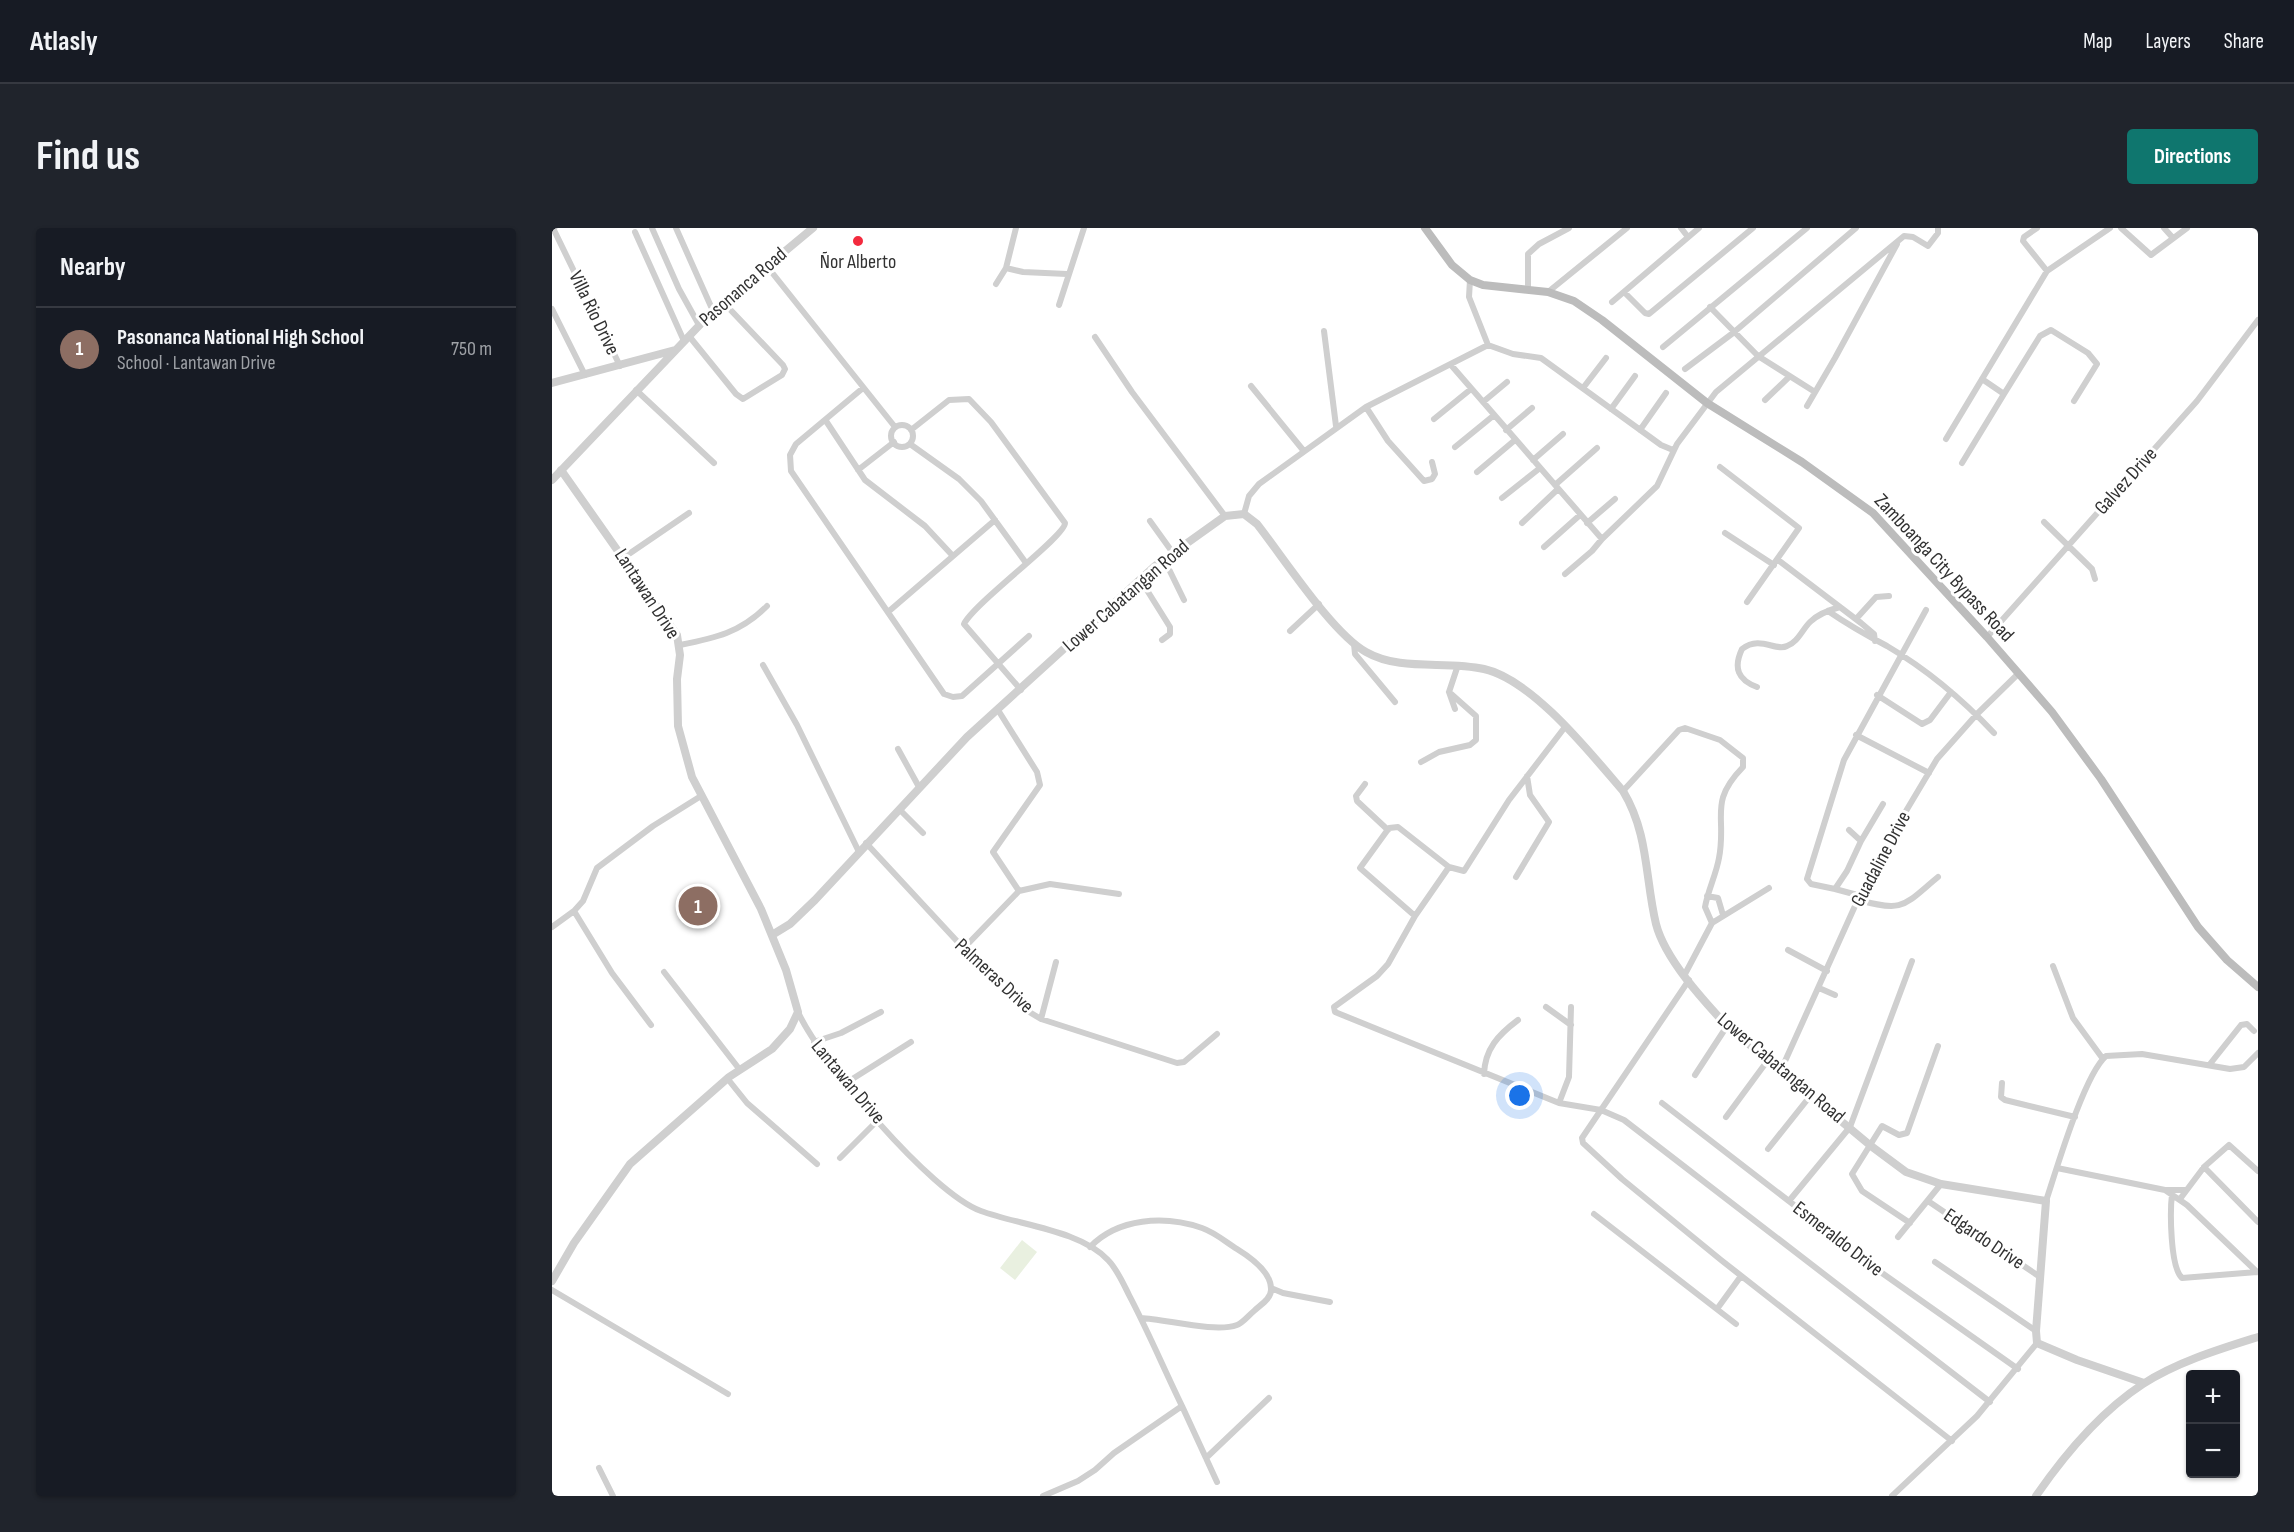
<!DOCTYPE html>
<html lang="en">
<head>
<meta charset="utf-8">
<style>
  :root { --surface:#171b24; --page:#20242c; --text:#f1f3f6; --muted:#9ea1a6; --line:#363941; --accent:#0f766e }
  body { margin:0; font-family:"Sofia Sans Condensed",sans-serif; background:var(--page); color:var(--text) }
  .controls { position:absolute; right:18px; bottom:18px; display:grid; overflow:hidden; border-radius:6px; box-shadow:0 2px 4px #0004 }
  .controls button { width:54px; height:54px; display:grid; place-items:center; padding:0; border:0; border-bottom:2px solid var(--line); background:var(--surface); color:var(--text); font:30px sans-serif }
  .you { position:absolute; left:968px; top:868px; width:21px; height:21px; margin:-15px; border:4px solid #fff; border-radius:50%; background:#1a73e8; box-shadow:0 0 0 9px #1a73e833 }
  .badge { display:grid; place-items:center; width:39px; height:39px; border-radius:50%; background:var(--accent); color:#fff; font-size:20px; font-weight:700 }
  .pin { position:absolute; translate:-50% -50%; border:3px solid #fff; box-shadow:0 2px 6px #0006 }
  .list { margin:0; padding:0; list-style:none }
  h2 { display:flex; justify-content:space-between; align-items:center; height:78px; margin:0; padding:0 24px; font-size:26px }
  h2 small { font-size:20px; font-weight:400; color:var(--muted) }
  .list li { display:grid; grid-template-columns:39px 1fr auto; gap:18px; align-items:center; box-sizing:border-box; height:84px; padding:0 24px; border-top:2px solid var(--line) }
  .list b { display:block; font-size:22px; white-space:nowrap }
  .list p { margin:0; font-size:20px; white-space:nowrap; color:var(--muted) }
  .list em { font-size:20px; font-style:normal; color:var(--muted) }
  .map { position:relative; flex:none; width:1706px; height:1268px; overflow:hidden; border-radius:6px }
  header { display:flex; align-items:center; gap:36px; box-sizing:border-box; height:84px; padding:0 30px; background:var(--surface); border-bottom:2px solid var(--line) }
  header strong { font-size:28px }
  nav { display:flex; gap:33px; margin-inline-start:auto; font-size:21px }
  .intro { display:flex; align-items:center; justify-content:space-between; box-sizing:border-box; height:144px; padding:0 36px }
  h1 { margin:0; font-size:42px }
  .button { padding:15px 27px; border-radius:6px; background:var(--accent); color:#fff; font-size:21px; font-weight:700 }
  main { display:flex; gap:36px; padding:0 36px }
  aside { flex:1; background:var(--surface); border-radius:6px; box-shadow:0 2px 4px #0004 }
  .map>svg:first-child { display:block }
  .green { fill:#e9f0e0 }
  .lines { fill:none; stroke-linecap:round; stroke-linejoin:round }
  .minor { stroke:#cfcfcf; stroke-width:6 }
  .tertiary { stroke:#cfcfcf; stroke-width:8 }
  .secondary { stroke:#bcbcbc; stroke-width:8 }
  .poi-dot { fill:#f32a3e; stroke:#fff; stroke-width:2 }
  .labels { text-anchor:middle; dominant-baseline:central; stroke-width:6; stroke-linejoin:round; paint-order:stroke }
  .poi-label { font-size:20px; fill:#323232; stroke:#fff }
  .street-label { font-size:20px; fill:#323232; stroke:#fff }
</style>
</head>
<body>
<header>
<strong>Atlasly</strong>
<nav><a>Map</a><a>Layers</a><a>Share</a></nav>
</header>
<div class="intro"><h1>Find us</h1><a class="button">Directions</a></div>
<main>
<aside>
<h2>Nearby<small></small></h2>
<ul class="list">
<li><span class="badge" style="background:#8d6e63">1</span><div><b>Pasonanca National High School</b><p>School · Lantawan Drive</p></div><em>750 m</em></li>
</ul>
</aside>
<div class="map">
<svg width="1706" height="1268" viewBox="0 0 1706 1268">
  <rect width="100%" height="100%" fill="#fff"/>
  <path class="green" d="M470 1012 485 1024 463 1052 448 1040Z"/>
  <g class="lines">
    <path class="minor" d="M1 0 68 138
      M100 0 127 61 147 97
      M124 0 161 83
      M1129 0 1136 9
      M1485 0 1472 9 1471 13 1495 43
      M1569 0 1599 27 1635 0
      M1612 0 1621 10
      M83 4 132 113
      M214 37 343 199
      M454 40 471 44 515 46
      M918 52 917 69 936 117
      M444 56 454 40 464 0
      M976 60V26L987 16 1017 0
      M996 64 1075 0
      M1072 64 1093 85 1097 86 1201 0
      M1060 74 1147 0
      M507 77 532 0
      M1158 79 1206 128 1263 164
      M0 81 33 147
      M772 103 784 198
      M137 108 184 166 191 171 230 147 233 141 231 137 171 74
      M543 109 580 164 673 288
      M1111 119 1255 0
      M899 137 1050 311 1040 323 1013 346
      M1133 141 1181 105 1304 0
      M1430 151 1452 166 1488 108 1499 102 1536 125 1545 136 1522 173
      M699 158 751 222
      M311 160 244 216 238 227 239 243 392 466 401 469 410 468 477 408
      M1031 160 1054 130
      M84 162 162 235
      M1213 172 1237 149
      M931 174 955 154
      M1255 178 1283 130 1345 16
      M814 179 836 213 872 253 880 251 883 246 880 234
      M1059 181 1083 148
      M882 191 919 161
      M274 193 313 252 373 298 400 327
      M339 208a11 11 0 1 1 22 0a11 11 0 1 1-22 0Z
      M359 202 397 172 417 171 439 194 513 295C514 308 423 374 412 396L469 462
      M954 202 980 180
      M1088 202 1114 165
      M1394 211 1495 43 1558 0
      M358 216 407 251 429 273 474 335
      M903 219 941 188
      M981 232 1011 206
      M1410 235 1452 166
      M1168 239 1247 300 1195 374
      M306 242 342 214
      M925 244 963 212
      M1003 257 1045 220
      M950 270 988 240
      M692 286 697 268 707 256 814 179 936 117 961 126 989 130 1109 217 1121 222
      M598 293 621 325
      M1492 294 1540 341 1543 351
      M970 295 1006 261
      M1035 295 1063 271
      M1173 305 1222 337
      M1050 311 1105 258 1125 216 1164 164 1352 8 1361 9 1376 18 1386 5V0
      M992 319 1028 287
      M71 330 137 285
      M612 331 632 372
      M1226 332 1309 395 1322 406 1323 413
      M588 351 618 399V406L610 412
      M1276 383C1295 396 1314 407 1335 418 1374 441 1411 472 1442 505
      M336 384 443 292
      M1304 391 1324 369 1337 368
      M738 403 767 376
      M1435 409 1645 173 1706 92
      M802 416 803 426 843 474
      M128 417C163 410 188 405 215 378
      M211 437 245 497 307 624
      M1205 459C1186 452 1181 440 1190 421 1208 407 1224 424 1235 418 1246 414 1250 402 1258 394 1266 386 1277 382 1288 379
      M1325 467 1370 496 1378 492 1399 464
      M903 481 897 464 906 437
      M1304 507 1377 545
      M346 521 367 559
      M869 534 887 524 918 517 924 512V488L897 464
      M813 556 804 568 805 573 836 602
      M1071 563 1127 502 1133 500 1168 512 1191 530V539C1156 575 1175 588 1167 630 1164 647 1156 662 1153 679L1160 695
      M347 581 371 605
      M1297 602 1309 613 1295 643 1283 661 1309 668
      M1309 613 1331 576
      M314 615 429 739 474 782 489 791 625 835 632 834 665 806
      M897 639 863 688 836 736 825 748 782 779 783 784 1007 875 1049 882 1072 892 1438 1174
      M964 649 997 594 978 567 975 548
      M1283 661 1259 656 1255 651 1292 532 1374 382
      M467 663 498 656 567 666
      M1155 668 1166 670 1171 687
      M1307 672C1352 685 1352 677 1386 649
      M22 683 60 745 99 797
      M863 688 808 640 837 600 846 599 897 639 912 643 957 572 1013 499
      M0 699 22 683 31 673 45 640 101 598 149 568
      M411 721 467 663 441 624 488 557 485 544 446 482
      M1236 722 1275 743
      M1501 738 1521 790 1551 831
      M112 744 188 842
      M1133 746 1160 695 1217 660
      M1137 752 1030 910 1031 915 1070 951 1169 1032 1400 1213
      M1267 760 1283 767
      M994 779 1019 797
      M246 784C268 833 379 965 429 983 466 997 528 1002 556 1032 565 1041 571 1055 577 1067 596 1103 612 1141 630 1178L562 1225 543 1242 526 1253 491 1268
      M489 791 504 734
      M262 814 289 805 329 784
      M1658 836 1689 797 1695 796 1702 803
      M1229 842 1303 678 1354 583 1385 531 1425 486 1467 445
      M932 846C933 821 946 807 966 792
      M1143 847 1175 798
      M175 850 195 875 265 936
      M294 855 359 814
      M1450 855 1449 869 1453 872 1523 889
      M1007 875 1017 849 1019 779
      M1110 875 1330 1045 1466 1141
      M1174 889 1216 832
      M1216 921 1259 867
      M288 930 326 892
      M1652 939 1706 994
      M1505 940 1613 962 1635 977 1705 1044
      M1614 962H1634
      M1620 966C1618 983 1618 1039 1630 1050L1705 1044
      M1628 971 1652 939 1677 917 1706 943
      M1237 973 1298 899 1360 733
      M1376 973 1488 1049
      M1494 973C1504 943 1532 847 1554 828L1590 826 1678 841 1692 839 1706 825
      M1042 986 1184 1096
      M1358 995 1310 963 1300 946 1330 898 1347 907 1355 905 1386 818
      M1346 1009 1389 956
      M538 1019C566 990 612 987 650 1000 662 1004 674 1014 685 1021 698 1029 720 1044 719 1062 719 1071 708 1077 702 1083 697 1087 691 1095 685 1097 663 1105 613 1091 589 1090
      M1383 1034 1484 1103
      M719 1060 731 1065 778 1074
      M0 1062 176 1166
      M1165 1081 1189 1048
      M630 1178 665 1254
      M654 1230 717 1170
      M47 1240 61 1268
      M1340 1268 1425 1188 1485 1115"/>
    <path class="tertiary" d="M0 155 123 122
      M0 252 161 83 261 0
      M220 707 238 696 263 672 415 509 603 338 673 288 692 286 705 296C731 329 780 405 814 424 849 444 894 432 932 441 981 452 1039 526 1071 563 1097 606 1093 651 1104 696 1113 731 1151 772 1175 798L1319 918 1354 944 1389 956 1494 973 1484 1103 1485 1115 1525 1132 1592 1155
      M0 1053 22 1015 78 936 177 849 220 821 238 801 246 784 234 742 209 681 140 549 126 498 125 451 128 427 125 407 9 242
      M1484 1268C1513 1226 1548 1184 1591 1156 1625 1134 1668 1121 1706 1109"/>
    <path class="secondary" d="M873 0 900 37 918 52 931 57 996 64 1022 73 1050 92 1155 175 1250 234 1321 285 1435 409 1500 484 1549 551 1646 699 1675 732 1706 759"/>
  </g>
  <circle class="poi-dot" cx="306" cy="13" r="6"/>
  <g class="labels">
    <g class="poi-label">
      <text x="306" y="34">Ñor Alberto</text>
    </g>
    <g class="street-label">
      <text transform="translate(191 59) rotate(-41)">Pasonanca Road</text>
      <text transform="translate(42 85) rotate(64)">Villa Rio Drive</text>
      <text transform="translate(1574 253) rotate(-48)">Galvez Drive</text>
      <text transform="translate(1392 340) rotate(47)">Zamboanga City Bypass Road</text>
      <text transform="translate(95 366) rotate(57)">Lantawan Drive</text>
      <text transform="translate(574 368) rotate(-41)">Lower Cabatangan Road</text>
      <text transform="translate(1329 631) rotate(-62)">Guadaline Drive</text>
      <text transform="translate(442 748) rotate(43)">Palmeras Drive</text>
      <text transform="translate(1229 840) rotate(40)">Lower Cabatangan Road</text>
      <text transform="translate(296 854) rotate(50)">Lantawan Drive</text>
      <text transform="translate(1286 1011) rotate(38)">Esmeraldo Drive</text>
      <text transform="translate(1432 1011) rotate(34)">Edgardo Drive</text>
    </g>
  </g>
</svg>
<div class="controls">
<button>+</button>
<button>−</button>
</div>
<div class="you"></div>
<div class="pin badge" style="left:146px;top:678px;background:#8d6e63">1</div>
</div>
</main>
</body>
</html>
